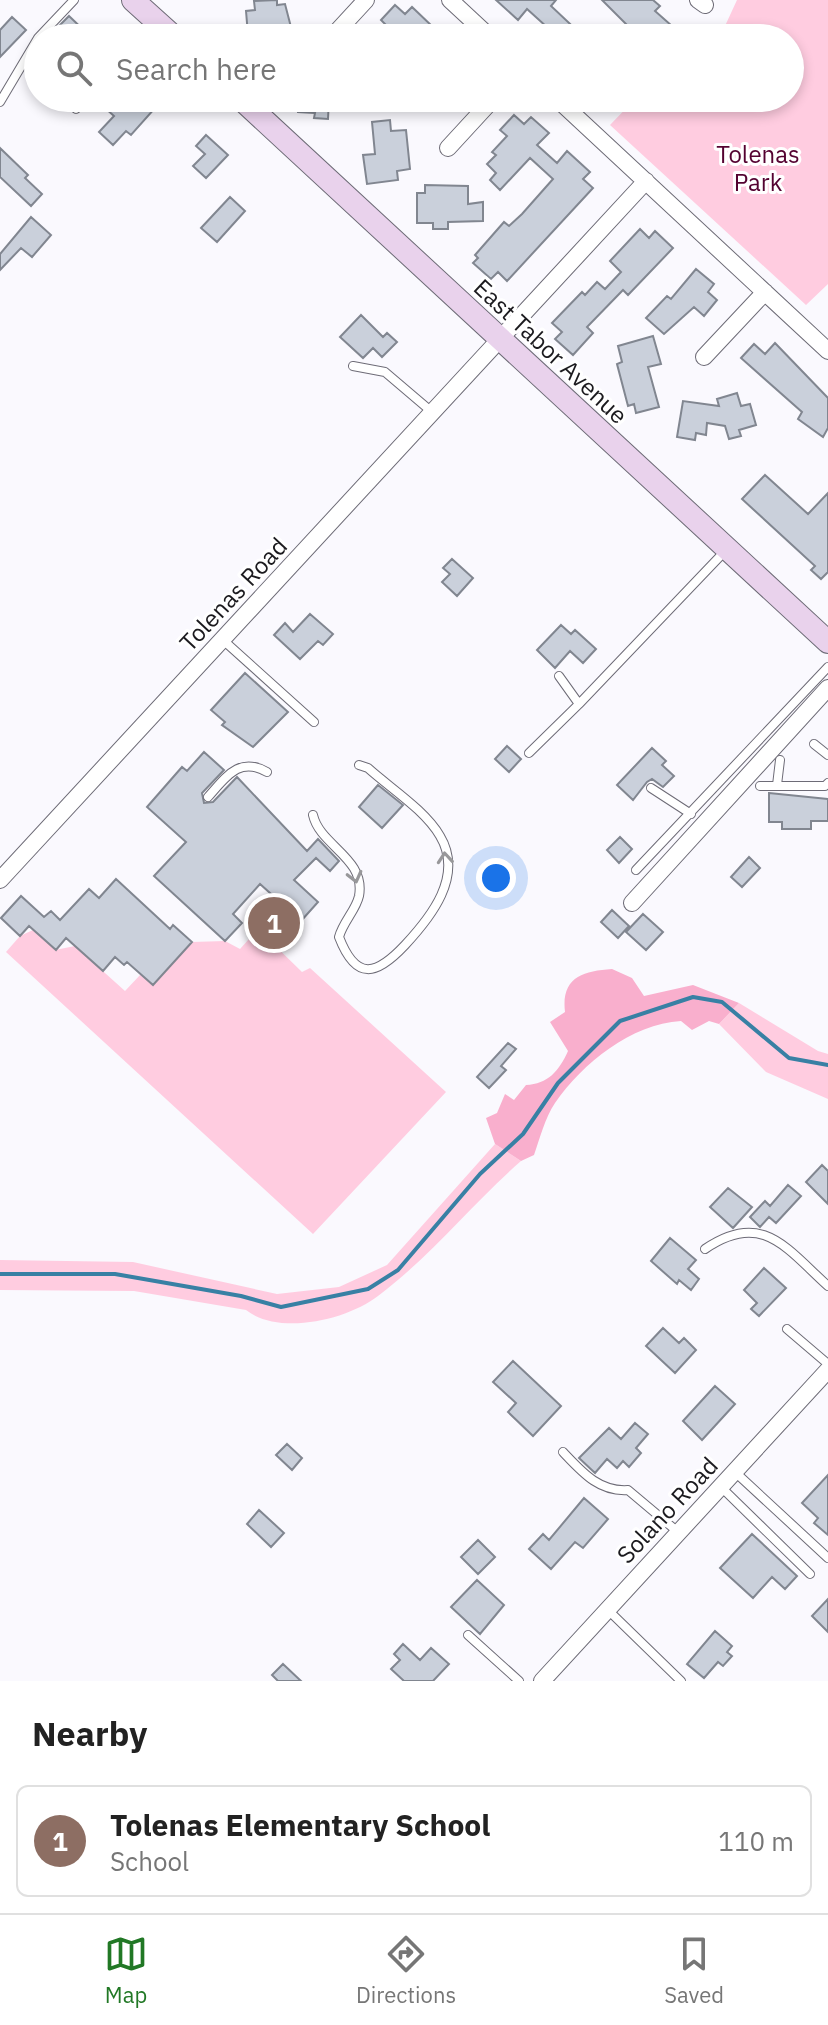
<!DOCTYPE html>
<html lang="en">
<head>
<meta charset="utf-8">
<style>
  :root { --surface:#fff; --page:#f2f2f2; --text:#222; --muted:#767676; --line:#e0e0e0; --accent:#217825 }
  body { margin:0; font-family:"IBM Plex Sans",sans-serif; background:var(--page); color:var(--text) }
  .you { position:absolute; left:496px; top:878px; width:28px; height:28px; margin:-20px; border:6px solid #fff; border-radius:50%; background:#1a73e8; box-shadow:0 0 0 12px #1a73e833 }
  .badge { display:grid; place-items:center; width:52px; height:52px; border-radius:50%; background:var(--accent); color:#fff; font-size:26px; font-weight:700 }
  .pin { position:absolute; translate:-50% -50%; border:4px solid #fff; box-shadow:0 2px 8px #0006 }
  .list { margin:0; padding:0; list-style:none }
  h2 { display:flex; justify-content:space-between; align-items:center; height:104px; margin:0; padding:0 32px; font-size:34px }
  h2 small { font-size:26px; font-weight:400; color:var(--muted) }
  .list li { display:grid; grid-template-columns:52px 1fr auto; gap:24px; align-items:center; box-sizing:border-box; height:112px; margin:0 16px 16px; padding:0 16px; border:2px solid var(--line); border-radius:12px }
  .list b { display:block; font-size:30px; white-space:nowrap }
  .list p { margin:0; font-size:26px; white-space:nowrap; color:var(--muted) }
  .list em { font-size:26px; font-style:normal; color:var(--muted) }
  .icon { flex:none; width:44px; height:44px; fill:none; stroke:currentColor; stroke-width:2; stroke-linecap:round; stroke-linejoin:round }
  .map { position:relative; flex:none; width:828px; height:1681px; overflow:hidden }
  .search { position:absolute; background:var(--surface); box-shadow:0 4px 12px #0003; left:24px; right:24px; top:24px; height:88px; display:flex; align-items:center; gap:20px; box-sizing:border-box; padding:0 28px; border-radius:44px; color:var(--muted); font-size:30px }
  .sheet { height:232px; background:var(--surface) }
  nav { display:flex; justify-content:space-around; align-items:center; box-sizing:border-box; height:112px; border-top:2px solid var(--line); background:var(--surface); font-size:22px; color:var(--muted) }
  nav a { display:grid; justify-items:center; gap:4px }
  nav .on { color:var(--accent) }
  .map>svg:first-child { display:block }
  .green { fill:#ffcce0 }
  .forest { fill:#f9afcd }
  .lines { fill:none; stroke-linecap:round; stroke-linejoin:round }
  .stream { stroke:#3880a4; stroke-width:4 }
  .building { fill:#cad0db; stroke:#818690; stroke-width:2 }
  .lane-casing { stroke:#6d6b76; stroke-width:10 }
  .street-casing { stroke:#6d6b76; stroke-width:18 }
  .secondary-casing { stroke:#6d6b76; stroke-width:24 }
  .lane { stroke:#fff; stroke-width:8 }
  .street { stroke:#fff; stroke-width:16 }
  .secondary { stroke:#e9d2ec; stroke-width:22 }
  .oneway { stroke:#98989a }
  .labels { text-anchor:middle; dominant-baseline:central; stroke-width:6; stroke-linejoin:round; paint-order:stroke }
  .park-label { font-size:24px; fill:#540231; stroke:#fff }
  .street-label { font-size:24px; fill:#1b1a1e; stroke:#fff }
</style>
</head>
<body>
<div class="map">
<svg width="828" height="1681" viewBox="0 0 828 1681">
  <rect width="100%" height="100%" fill="#faf9fe"/>
  <path class="green" d="M737 0H828V284L806 305 610 125 636 98H790V38H705L725 26Z
    M258 929 302 972 310 968 446 1092 313 1234 6 952 20 936 33 930 55 950 75 946 125 991 141 974 154 985 192 942 225 941 240 949Z
    M739 1003 818 1051 828 1054V1099L766 1072 719 1024Z
    M495 1144 521 1161C472 1204 430 1257 378 1296 347 1320 279 1336 246 1310L134 1291 0 1290V1260L133 1262 277 1294 339 1287 387 1265Z"/>
  <path class="forest" d="M612 969 632 978 644 996 693 985 739 1003 719 1024 709 1021 692 1030 681 1021C631 1024 583 1063 555 1103 545 1118 540 1138 534 1155L521 1161 495 1144 486 1118 497 1113 505 1094 514 1100 526 1085C548 1084 559 1071 568 1051L550 1022 565 1012C561 978 582 971 612 969Z"/>
  <g class="lines">
    <path class="stream" d="M0 1274H115L241 1296 281 1307 368 1289 398 1270 480 1174 523 1134 558 1083 620 1021 693 997 722 1002 789 1058 828 1065"/>
  </g>
  <path class="building" d="M277 0V5L285 4 292 31 248 35 246 11 255 10 254 1Z
    M496 0H556L551 6 585 38H538L548 28 527 9 518 20Z
    M602 0H653L660 6 655 11 672 26 668 30 677 38H640Z
    M395 5 405 14 412 7 433 27 423 38H376L387 26 381 20Z
    M69 16 92 38H59L53 32Z
    M12 17 26 30 0 57V30Z
    M94 98H164L131 135 126 131 113 145 99 132 114 116Z
    M298 98H329L328 119 314 118 315 113 298 112Z
    M514 115 524 124 531 117 549 133 537 145 557 163 567 151 590 172 583 179 593 188 507 281 498 272 491 279 473 263 478 258 475 255 504 222 509 226 522 214 553 179 530 158 500 190 490 180 496 173 487 164 496 155 492 152 507 136 500 130Z
    M390 120 391 131 406 130 410 169 397 171 398 180 367 184 363 155 375 154 372 122Z
    M206 135 228 155 206 178 193 166 205 154 196 146Z
    M0 148 28 175 25 178 42 194 31 206 0 177Z
    M425 185 468 186V204L483 202V221L448 222V229H433V223H417V193H425Z
    M230 197 245 211 217 242 201 228Z
    M31 217 51 235 32 257 21 248 0 270V254Z
    M640 229 649 238 655 231 673 248 628 295 623 290 587 327 593 333 573 355 555 339 562 332 552 323 582 292 585 295 597 282 605 289 621 272 610 261Z
    M696 269 714 284 708 292 717 300 704 316 694 307 664 334 646 318 667 296 671 299Z
    M361 315 383 337 387 333 397 342 382 357 373 348 363 358 340 337Z
    M653 336 661 364 648 367 659 407 636 413 634 404 628 406 617 364 622 362 618 346Z
    M775 343 828 398V428L823 437 798 419 802 412 741 358 754 344 765 354Z
    M737 393 741 406 750 404 756 425 739 430 741 436 729 439 725 426 707 423 706 435 696 433 695 440 677 437 683 401 719 406 717 399Z
    M765 475 808 514 828 493V572L821 579 811 570 815 566 742 499Z
    M452 559 473 578 457 596 442 582 450 574 443 568Z
    M310 614 333 634 323 645 318 641 300 659 274 635 285 623 293 632Z
    M561 625 571 634 575 630 596 649 583 663 570 651 555 668 537 650Z
    M245 673 288 712 253 747 222 725 225 722 211 710Z
    M507 746 521 759 509 772 495 759Z
    M652 748 666 761 662 765 674 776 663 787 652 779 647 782 633 800 617 785Z
    M204 752 224 770 202 793 204 803 213 802 237 777 307 851 318 839 339 861 330 871 316 858 294 880 318 902 301 921 260 884 233 914 242 923 225 941 154 876 186 842 147 807 182 767 187 771Z
    M378 785 403 805 382 828 359 807Z
    M769 793 828 799V821H811V829H782V822H769Z
    M620 837 632 849 619 863 607 850Z
    M749 857 760 868 742 887 731 877Z
    M116 879 170 929 173 925 192 942 153 985 127 962 124 965 115 957 103 971 66 938 56 950 29 926 20 936 1 918 21 896 44 917 51 911 60 920 89 889 99 898Z
    M612 910 629 926 618 938 601 922Z
    M643 914 663 932 646 950 626 932Z
    M508 1043 516 1049 501 1066 506 1070 489 1088 477 1077Z
    M822 1165 828 1171V1204L806 1182Z
    M788 1185 801 1196 776 1223 769 1217 760 1227 750 1217 765 1201 770 1206Z
    M728 1188 752 1207 733 1228 710 1207Z
    M670 1238 696 1260 688 1269 699 1279 691 1290 679 1280 677 1284 651 1261Z
    M764 1268 786 1288 759 1316 751 1309 757 1303 744 1290Z
    M663 1328 679 1343 684 1338 696 1350 675 1373 646 1346Z
    M513 1361 561 1406 533 1436 508 1412 516 1403 493 1382Z
    M715 1386 735 1404 702 1440 683 1421Z
    M635 1423 648 1434 636 1448 641 1453 629 1467 623 1461 617 1468 607 1459 595 1473 579 1458 609 1428 621 1439Z
    M287 1444 302 1458 292 1470 276 1455Z
    M828 1475V1535L814 1523 818 1518 802 1503Z
    M584 1498 608 1519 583 1548 575 1542 551 1569 529 1549 543 1534 549 1540Z
    M259 1510 284 1533 271 1547 247 1524Z
    M752 1534 797 1576 785 1589 772 1577 753 1598 720 1568Z
    M478 1540 495 1557 478 1574 461 1557Z
    M477 1580 504 1605 480 1634 451 1607Z
    M828 1599V1632L812 1616Z
    M715 1631 732 1646 727 1652 732 1656 723 1666 718 1662 704 1678 687 1664Z
    M403 1644 420 1660 431 1648 449 1664 433 1681H404L391 1669 400 1660 394 1654Z
    M283 1664 301 1681H278L272 1675Z"/>
  <g class="lines">
    <defs>
      <path id="lane" d="M38 38 74 0
        M147 38 160 25
        M0 102 38 38
        M76 109 87 98
        M353 366 385 372 432 412
        M223 640 314 722
        M559 676 579 704 727 549
        M814 744 828 755
        M529 753 579 704
        M777 785 780 760
        M760 786H825L828 783
        M651 788 691 814
        M208 797C226 777 239 756 267 772
        M313 815C320 846 366 858 359 896 356 910 343 922 339 937 356 981 376 976 405 945 431 917 464 876 440 836 425 810 390 788 368 768L359 765
        M636 870 828 667
        M705 1249C762 1210 786 1248 828 1286
        M787 1329 828 1364
        M563 1452C582 1472 599 1492 628 1490L678 1532
        M735 1472 828 1558
        M721 1487 810 1574
        M608 1610 681 1681
        M468 1635 519 1681"/>
      <path id="street" d="M450 0 491 38
        M698 0 705 5
        M331 38 366 0
        M556 98 828 351
        M448 148 494 98
        M704 357 765 292
        M0 880 646 181
        M632 903 828 688
        M542 1681 828 1370"/>
      <path id="secondary" d="M133 0 175 38
        M240 98 828 642"/>
    </defs>
    <use href="#lane" class="lane-casing"/>
    <use href="#street" class="street-casing"/>
    <use href="#secondary" class="secondary-casing"/>
    <use href="#lane" class="lane"/>
    <use href="#street" class="street"/>
    <use href="#secondary" class="secondary"/>
  </g>
  <defs><path id="oneway-chevron" d="M-2-3.5L2.5 0L-2 3.5" fill="none" stroke-width="1.6" stroke-linecap="round" stroke-linejoin="round" transform="scale(2)"/></defs>
  <g class="oneway">
    <use href="#oneway-chevron" transform="translate(445 858) rotate(-95)"/>
    <use href="#oneway-chevron" transform="translate(355 877) rotate(76)"/>
  </g>
  <g class="labels">
    <g class="park-label">
      <text x="758" y="154">Tolenas<tspan x="758" dy="28">Park</tspan></text>
    </g>
    <g class="street-label">
      <text transform="translate(551 351) rotate(43)">East Tabor Avenue</text>
      <text transform="translate(233 594) rotate(-47)">Tolenas Road</text>
      <text transform="translate(667 1510) rotate(-47)">Solano Road</text>
    </g>
  </g>
</svg>
<div class="you"></div>
<div class="pin badge" style="left:274px;top:923px;background:#8d6e63">1</div>
<div class="search"><svg class="icon" aria-label="search" viewBox="0 0 24 24"><circle cx="10" cy="10" r="6"/><path d="M15 15l6 6"/></svg>Search here</div>
</div>
<section class="sheet">
<h2>Nearby<small></small></h2>
<ul class="list">
<li><span class="badge" style="background:#8d6e63">1</span><div><b>Tolenas Elementary School</b><p>School</p></div><em>110 m</em></li>
</ul>
</section>
<nav>
<a class="on"><svg class="icon" aria-label="map" viewBox="0 0 24 24"><path d="M3 6l6-2 6 2 6-2v14l-6 2-6-2-6 2zM9 4v14M15 6v14"/></svg>Map</a>
<a><svg class="icon" aria-label="directions" viewBox="0 0 24 24"><path d="M12 3l9 9-9 9-9-9zM9 14v-3h6M13 9l2 2-2 2"/></svg>Directions</a>
<a><svg class="icon" aria-label="saved" viewBox="0 0 24 24"><path d="M7 4h10v16l-5-4-5 4z"/></svg>Saved</a>
</nav>
</body>
</html>
